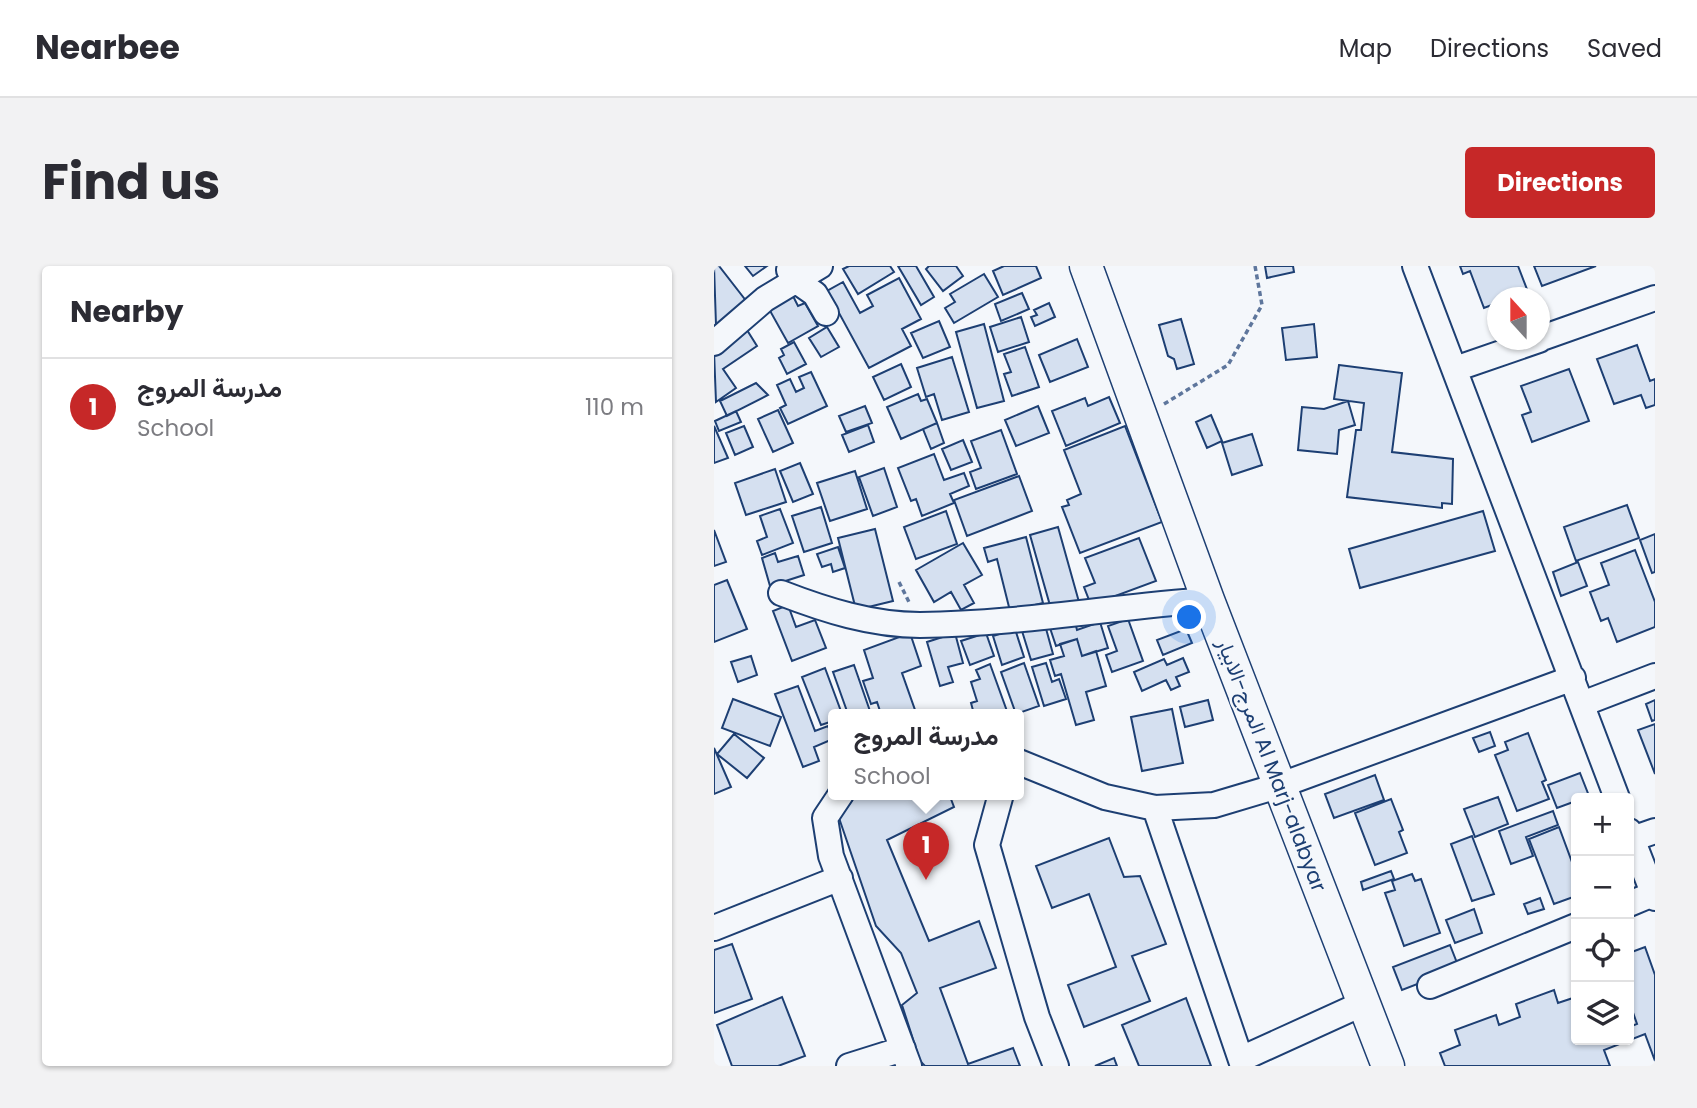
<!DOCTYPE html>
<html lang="en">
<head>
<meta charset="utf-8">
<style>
  :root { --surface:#fff; --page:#f2f2f3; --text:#2b2b33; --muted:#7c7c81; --line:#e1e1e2; --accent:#c62828 }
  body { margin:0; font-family:Poppins,Vazirmatn,sans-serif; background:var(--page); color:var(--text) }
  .controls { position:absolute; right:21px; bottom:21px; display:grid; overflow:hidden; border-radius:7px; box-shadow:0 2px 5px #0004 }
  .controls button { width:63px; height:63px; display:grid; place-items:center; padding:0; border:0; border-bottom:2px solid var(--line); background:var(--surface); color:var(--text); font:35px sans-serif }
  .compass { position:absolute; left:773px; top:21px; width:63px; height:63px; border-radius:50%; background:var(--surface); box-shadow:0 2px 5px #0004; rotate:339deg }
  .you { position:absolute; left:476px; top:352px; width:24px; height:24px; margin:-18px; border:5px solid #fff; border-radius:50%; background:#1a73e8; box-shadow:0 0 0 10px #1a73e833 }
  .badge { display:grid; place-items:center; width:46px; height:46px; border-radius:50%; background:var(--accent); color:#fff; font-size:23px; font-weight:700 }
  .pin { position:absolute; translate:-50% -58px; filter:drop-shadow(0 2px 4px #0008) }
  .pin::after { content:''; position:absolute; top:37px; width:24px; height:21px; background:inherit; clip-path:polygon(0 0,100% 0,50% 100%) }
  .popup { position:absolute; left:114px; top:443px; width:196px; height:91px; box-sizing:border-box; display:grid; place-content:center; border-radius:7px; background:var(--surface); filter:drop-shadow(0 2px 5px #0005); font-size:23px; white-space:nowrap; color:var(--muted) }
  .popup b { font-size:26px; color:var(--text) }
  .popup::after { content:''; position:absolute; left:50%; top:100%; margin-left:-14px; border:14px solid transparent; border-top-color:var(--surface) }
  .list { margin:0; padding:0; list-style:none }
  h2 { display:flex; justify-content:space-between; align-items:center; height:91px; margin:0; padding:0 28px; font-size:30px }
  h2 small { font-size:23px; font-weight:400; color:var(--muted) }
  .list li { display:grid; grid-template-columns:46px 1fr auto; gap:21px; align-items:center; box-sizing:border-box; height:98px; padding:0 28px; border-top:2px solid var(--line) }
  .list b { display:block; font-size:26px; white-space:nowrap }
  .list p { margin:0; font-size:23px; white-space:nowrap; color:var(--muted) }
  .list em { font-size:23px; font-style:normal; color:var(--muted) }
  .icon { flex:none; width:38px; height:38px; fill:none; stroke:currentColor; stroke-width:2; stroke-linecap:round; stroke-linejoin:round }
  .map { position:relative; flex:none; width:941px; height:800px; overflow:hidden; border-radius:7px }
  header { display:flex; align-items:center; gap:42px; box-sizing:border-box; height:98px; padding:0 35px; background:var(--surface); border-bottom:2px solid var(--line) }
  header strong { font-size:33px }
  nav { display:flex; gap:38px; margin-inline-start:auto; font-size:24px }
  .intro { display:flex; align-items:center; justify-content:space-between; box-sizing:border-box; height:168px; padding:0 42px }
  h1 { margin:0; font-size:49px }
  .button { padding:18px 32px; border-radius:7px; background:var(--accent); color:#fff; font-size:24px; font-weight:700 }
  main { display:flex; gap:42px; padding:0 42px }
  aside { flex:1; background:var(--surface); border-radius:7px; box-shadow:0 2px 5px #0004 }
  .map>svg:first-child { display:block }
  .building { fill:#d5e0f0; stroke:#1d3f73; stroke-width:2 }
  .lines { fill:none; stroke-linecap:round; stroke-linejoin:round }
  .minor-casing { stroke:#1d3f73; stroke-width:28 }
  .major-casing { stroke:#1d3f73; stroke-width:35 }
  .path { stroke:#5e769c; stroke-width:3.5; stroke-dasharray:5 3.5; stroke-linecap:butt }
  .minor { stroke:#f4f7fb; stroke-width:24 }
  .major { stroke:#f4f7fb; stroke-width:32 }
  .labels { text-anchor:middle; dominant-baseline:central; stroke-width:5; stroke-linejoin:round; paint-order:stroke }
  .street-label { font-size:21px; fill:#1d3f73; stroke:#f4f7fb }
</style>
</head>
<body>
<header>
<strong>Nearbee</strong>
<nav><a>Map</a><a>Directions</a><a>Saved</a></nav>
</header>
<div class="intro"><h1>Find us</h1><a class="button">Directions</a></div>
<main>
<aside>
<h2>Nearby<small></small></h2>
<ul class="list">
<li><span class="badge">1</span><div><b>مدرسة المروج</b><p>School</p></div><em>110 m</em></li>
</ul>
</aside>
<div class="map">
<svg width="941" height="800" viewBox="0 0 941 800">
  <rect width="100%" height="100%" fill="#f4f7fb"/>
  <path class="building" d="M0 0H5L33 36 2 59Z
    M31 0H53L39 10Z
    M135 0H176L180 6 144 28 129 3Z
    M184 0H202L220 31 207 39Z
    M215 0H242L249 10 229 25 212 3Z
    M290 0H322L327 12 289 29 279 5Z
    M551 0H579L580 6 553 12Z
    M746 0H804L814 26 799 32H783V37L770 42 756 5 749 8Z
    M820 0H882L828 20Z
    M270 8 284 31 240 57 231 42 241 36 236 28Z
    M185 12 207 53 188 63 197 80 155 102 113 25 129 16 146 47 159 40 153 29Z
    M308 27 315 43 287 55 281 38Z
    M79 30 84 40 91 37 104 60 74 77 55 43Z
    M335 37 341 51 321 60 317 51 323 49 320 44Z
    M307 51 315 76 284 86 276 61Z
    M467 53 480 98 463 103 460 93 454 90 445 59Z
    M225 55 236 81 209 92 197 67Z
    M270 58 290 135 263 142 242 66Z
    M600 58 603 91 572 94 568 62Z
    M113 61 125 81 107 91 95 72Z
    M33 64 43 80 9 103 22 122 2 136 0 85Z
    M363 73 374 101 336 116 325 89Z
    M80 76 92 98 73 108 65 92 70 89 67 83Z
    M923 79 936 115 941 113V139L932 142 927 129 900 138 883 93Z
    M311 81 325 121 298 130 290 108 297 106 290 88Z
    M238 91 255 146 228 154 220 128 212 131 203 102Z
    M187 98 197 121 170 134 159 111Z
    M625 99 688 107 678 186 739 193 738 238 728 237V242L633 231 642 164H647L650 137 620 133Z
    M855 103 875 155 818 176 808 149 817 146 807 120Z
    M97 106 113 140 74 158 66 142 72 139 63 119 76 113 82 126 90 122 85 111Z
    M42 117 54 129 13 150 6 135Z
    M204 128 207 135 213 133 223 157 187 173 173 141Z
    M395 131 406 157 352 180 338 145 371 132 374 140Z
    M634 135 641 159 625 164 623 188 584 184 588 141 610 143Z
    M151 140 158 157 132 166 125 150Z
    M324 140 335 167 302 180 291 154Z
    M64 144 79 177 59 186 44 153Z
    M22 145 27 156 5 165 1 155Z
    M497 149 508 175 493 182 482 156Z
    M223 157 230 177 217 183 209 163Z
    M154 159 160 176 135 186 128 169Z
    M0 160 14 192 0 197Z
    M30 160 39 181 21 189 12 167Z
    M411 160 448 256 366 287 348 241 355 239 353 234 367 228 350 184Z
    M287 164 303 208 262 223 256 206 267 202 257 175Z
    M538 168 548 199 518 209 508 177Z
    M249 174 258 196 237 204 228 183Z
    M220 188 230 214 250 207 255 220 236 228 240 237 208 250 202 233 197 235 184 202Z
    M86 197 99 228 79 236 66 205Z
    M170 202 183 241 159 250 145 211Z
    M61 203 72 236 32 249 21 217Z
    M141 205 153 243 116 255 103 217Z
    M305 210 318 245 253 270 240 234Z
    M913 239 925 272 862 295 850 261Z
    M107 241 118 277 90 286 78 250Z
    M66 243 79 277 48 289 43 275 53 271 46 250Z
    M232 245 243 278 202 293 190 261Z
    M769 245 781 285 646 322 635 283Z
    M344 261 365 336 337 343 316 269Z
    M161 263 179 335 142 344 124 272Z
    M0 264 12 296 0 300Z
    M941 268V306L938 307 926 274Z
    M312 271 329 337 296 345 283 293 274 296 270 282Z
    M425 272 442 315 377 339 370 321 381 317 371 292Z
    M249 277 268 309 250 319 260 337 247 344 237 326 220 336 202 304Z
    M124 281 131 302 119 306 117 298 108 301 103 288Z
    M921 284 941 336V361L903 376 894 352 887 355 876 326 895 319 887 297Z
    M61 287 64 296 84 290 90 309 56 320 48 292Z
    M864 296 873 320 847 330 839 306Z
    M13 314 33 363 0 376V319Z
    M74 339 82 361 101 354 112 382 78 395 59 345Z
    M360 352 363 364 386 356 394 382 368 390 363 373 342 380 335 359Z
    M414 353 429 395 398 406 392 389 403 385 394 360Z
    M331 359 339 388 317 394 308 365Z
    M301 363 310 391 288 399 279 370Z
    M472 363 478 377 449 389 443 374Z
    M196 367 207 400 188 407 201 444 190 448H167L163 436 157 438 149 415 159 412 150 384Z
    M241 367 249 397 234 401 239 416 226 420 213 376Z
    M272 367 280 390 256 399 247 375Z
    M363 373 368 390 382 385 392 420 372 426 380 454 362 459 347 408 341 410 336 394 350 390 346 378Z
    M37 390 43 409 24 416 17 396Z
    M469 392 475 406 462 411 466 420 457 424 452 414 428 425 420 406 450 393 453 399Z
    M310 397 325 440 302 448 287 406Z
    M332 397 338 416 345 413 352 433 330 440 318 401Z
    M276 398 294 448H260L257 437 263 435 257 416 266 413 262 404Z
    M140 399 157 448H134L119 406Z
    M111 402 128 448H119V455L107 459 88 411Z
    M84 420 101 465 114 460 119 473 100 481 105 495 89 501 61 428Z
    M19 433 67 451 56 480 8 462Z
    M494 434 499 454 471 461 466 441Z
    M941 434V454L938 455 932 438Z
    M458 443 469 497 428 505 417 451Z
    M941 458V508L924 464Z
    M776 466 781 480 765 486 759 472Z
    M814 467 832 514 828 516 835 533 803 545 781 489 794 484 791 476Z
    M20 468 50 492 33 512 3 488Z
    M0 482 17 521 0 528Z
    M866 507 875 530 862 532V535L843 542 834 519Z
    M661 509 670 534 620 552 611 528Z
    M143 528H235L240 541 173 574 215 675 265 655 282 702 226 722 254 798 299 782 306 800H211L206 795 188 739 203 727 187 687 162 660 125 552Z
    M784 531 794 558 761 571 750 543Z
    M677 533 689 564 685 566 693 587 661 599 641 547Z
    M839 545 844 559 812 571 819 590 797 598 785 565Z
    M845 561 862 607V630L840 638 815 573Z
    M758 570 780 628 758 635 737 578Z
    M395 572 410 611 426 610 452 678 418 690 436 735 370 761 354 719 402 701 375 628 338 642 322 600Z
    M677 605 680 613 649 624 647 616Z
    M698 608 701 615 707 613 726 667 690 680 671 627 681 624 678 615Z
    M826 632 830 643 814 648 810 638Z
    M760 643 768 667 741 677 732 654Z
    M18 678 38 733 0 747V684Z
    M736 679 745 702 688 724 679 701Z
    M931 681 941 709V795L931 768 890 784 896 800H731L726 787 746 779 741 764 782 749 785 759 806 751 802 738 840 724 844 737 862 731V774H915V761L923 758 915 735V687Z
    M68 731 91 790 64 800H18L3 759Z
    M472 732 497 800H425L408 759Z
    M400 792 403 800H381Z"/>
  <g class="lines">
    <defs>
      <path id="minor" d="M701 0 903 532
        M75 4 81 14 101 28 112 47
        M825 73 941 32
        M0 77 51 33 106 0
        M741 103 825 74
        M67 327C111 344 158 359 206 359 303 358 398 341 494 334
        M868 438 941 410
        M305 496 391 531 441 542 500 539 567 519 859 412
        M127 528 111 552 117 590 195 800
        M287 528 273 579 323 751 342 800
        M441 542 529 800
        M915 565 941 632
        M918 573 941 565
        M915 638 939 628
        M0 662 126 612
        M716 720 862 660
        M527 793 650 737
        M135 800 189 783"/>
      <path id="major" d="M372 0 494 334 674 800"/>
    </defs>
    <use href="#minor" class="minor-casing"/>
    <use href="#major" class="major-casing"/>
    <path class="path" d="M450 138 514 99 548 39 541 0
      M185 316 195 336"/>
    <use href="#minor" class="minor"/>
    <use href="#major" class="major"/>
  </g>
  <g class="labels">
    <g class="street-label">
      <text transform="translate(558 499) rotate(69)">المرج-الابيار Al Marj-alabyar</text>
    </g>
  </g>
</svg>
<div class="controls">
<button>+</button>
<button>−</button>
<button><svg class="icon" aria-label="locate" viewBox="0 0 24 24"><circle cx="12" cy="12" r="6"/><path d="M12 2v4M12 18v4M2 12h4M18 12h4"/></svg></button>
<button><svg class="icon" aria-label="layers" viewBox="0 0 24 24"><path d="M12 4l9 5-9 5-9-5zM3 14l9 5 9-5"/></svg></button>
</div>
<svg class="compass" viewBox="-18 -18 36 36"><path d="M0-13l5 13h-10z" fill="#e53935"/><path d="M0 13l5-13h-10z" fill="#7c7c81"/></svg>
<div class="you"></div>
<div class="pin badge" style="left:212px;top:614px">1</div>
<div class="popup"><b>مدرسة المروج</b>School</div>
</div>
</main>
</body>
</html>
